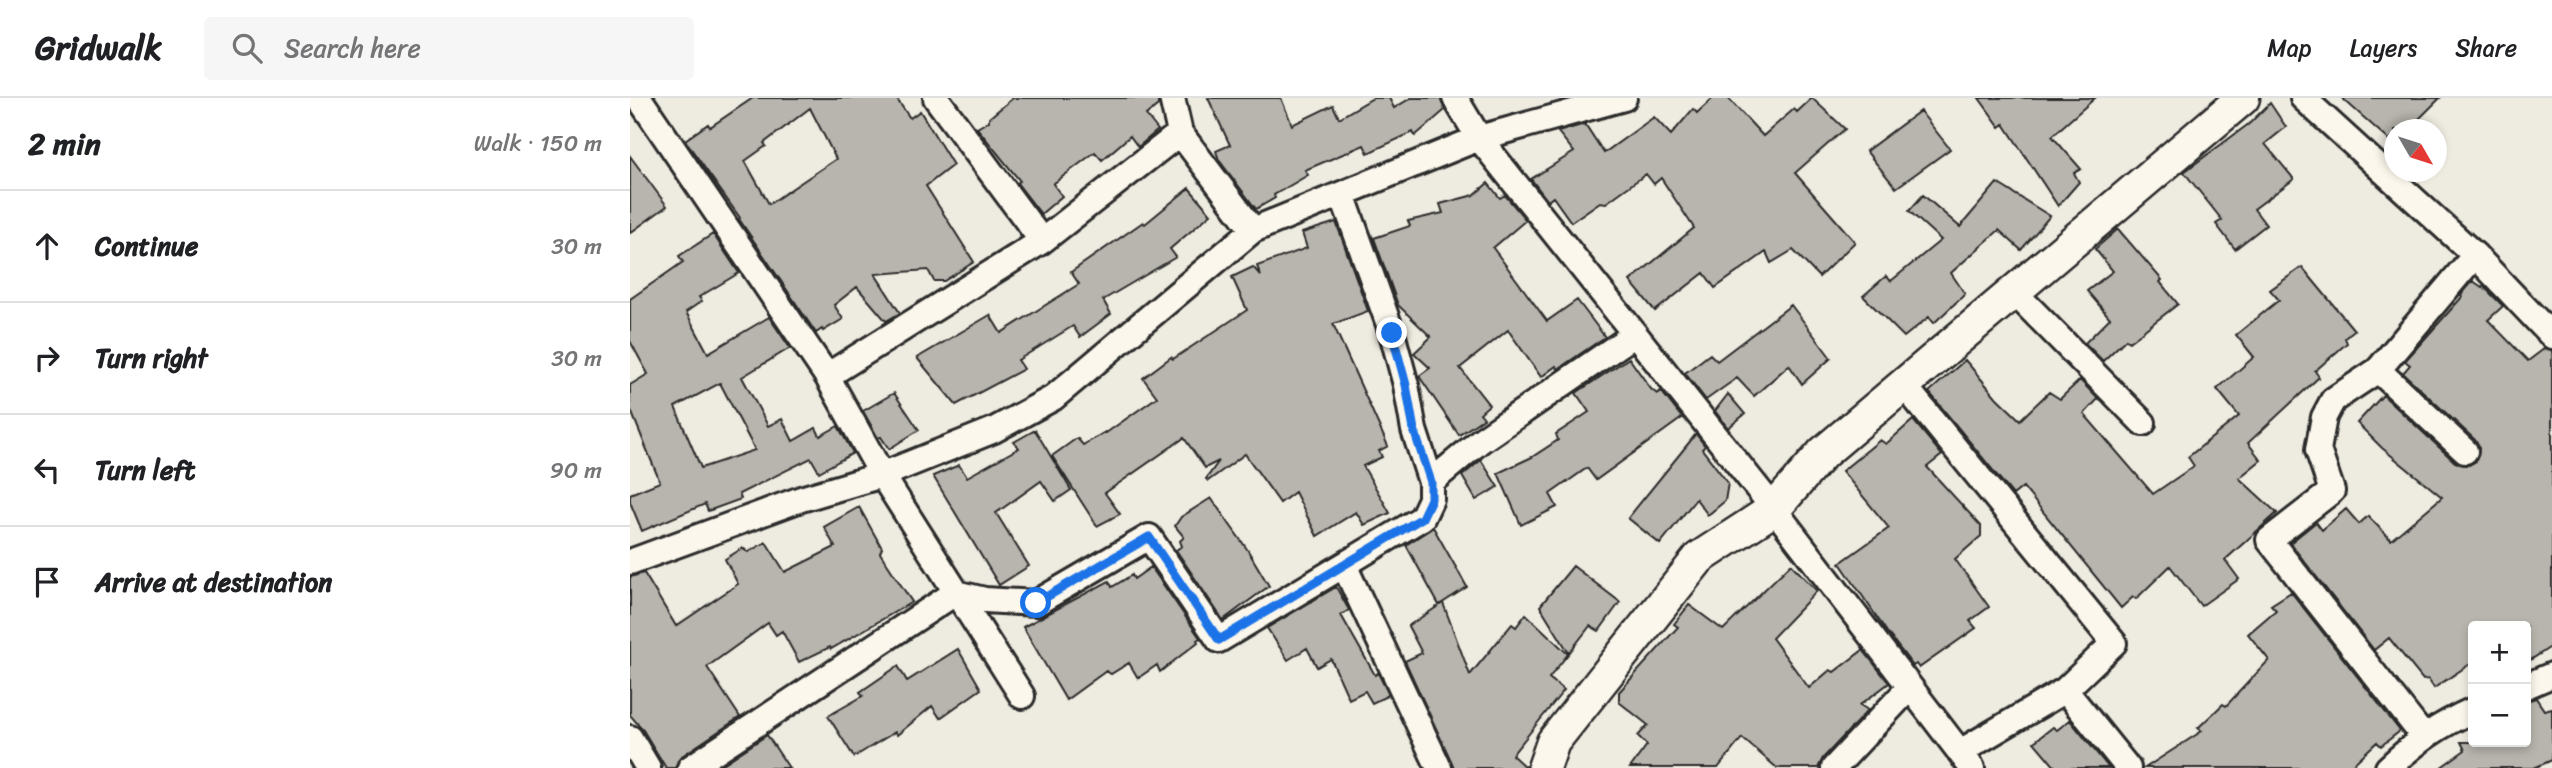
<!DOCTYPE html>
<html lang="en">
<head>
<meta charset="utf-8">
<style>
  :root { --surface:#fff; --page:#f6f6f6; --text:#202124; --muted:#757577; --line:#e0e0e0 }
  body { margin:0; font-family:Sriracha,sans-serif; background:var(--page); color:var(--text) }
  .controls { position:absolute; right:21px; bottom:21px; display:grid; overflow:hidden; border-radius:7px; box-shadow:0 4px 10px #0003 }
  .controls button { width:63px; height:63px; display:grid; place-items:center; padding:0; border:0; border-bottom:2px solid var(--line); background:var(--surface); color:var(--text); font:35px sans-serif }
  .compass { position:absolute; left:1754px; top:21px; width:63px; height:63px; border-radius:50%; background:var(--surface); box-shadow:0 4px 10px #0003; rotate:129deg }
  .stop { position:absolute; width:21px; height:21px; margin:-16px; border:5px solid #1a73e8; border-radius:50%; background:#fff }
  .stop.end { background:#1a73e8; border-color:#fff; box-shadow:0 2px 7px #0008 }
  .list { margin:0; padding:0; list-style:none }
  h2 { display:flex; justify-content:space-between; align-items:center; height:91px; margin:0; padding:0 28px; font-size:30px }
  h2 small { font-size:23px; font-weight:400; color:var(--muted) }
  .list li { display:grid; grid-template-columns:46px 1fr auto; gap:21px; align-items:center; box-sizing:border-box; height:112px; padding:0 28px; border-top:2px solid var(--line) }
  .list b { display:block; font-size:26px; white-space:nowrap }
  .list em { font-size:23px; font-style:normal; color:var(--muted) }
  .icon { flex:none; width:38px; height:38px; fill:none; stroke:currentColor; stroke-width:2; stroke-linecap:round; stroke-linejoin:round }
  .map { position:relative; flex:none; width:1922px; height:670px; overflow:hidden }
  header { display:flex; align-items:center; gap:42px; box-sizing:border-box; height:98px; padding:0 35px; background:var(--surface); border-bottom:2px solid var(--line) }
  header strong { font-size:33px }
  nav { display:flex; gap:38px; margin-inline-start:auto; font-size:24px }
  .search { width:490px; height:63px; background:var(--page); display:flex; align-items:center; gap:18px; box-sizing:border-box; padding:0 24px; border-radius:7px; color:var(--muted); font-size:26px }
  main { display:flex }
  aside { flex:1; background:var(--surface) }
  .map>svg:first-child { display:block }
  .building { fill:#b8b5ae; stroke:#2b2b2b; stroke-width:2; fill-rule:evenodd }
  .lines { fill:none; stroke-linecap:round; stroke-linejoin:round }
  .minor-casing { stroke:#2b2b2b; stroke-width:30 }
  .tertiary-casing { stroke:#2b2b2b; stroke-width:37 }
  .minor { stroke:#fbf7ec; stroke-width:24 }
  .tertiary { stroke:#fbf7ec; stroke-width:32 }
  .route { stroke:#1a73e8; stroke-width:9 }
</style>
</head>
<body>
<header>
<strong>Gridwalk</strong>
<div class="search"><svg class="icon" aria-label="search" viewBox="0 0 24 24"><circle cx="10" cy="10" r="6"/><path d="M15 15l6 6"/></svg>Search here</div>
<nav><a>Map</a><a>Layers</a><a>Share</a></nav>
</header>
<main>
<aside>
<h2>2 min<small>Walk · 150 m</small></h2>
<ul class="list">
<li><svg class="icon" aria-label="ahead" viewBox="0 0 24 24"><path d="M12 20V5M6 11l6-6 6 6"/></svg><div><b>Continue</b></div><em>30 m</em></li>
<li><svg class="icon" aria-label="right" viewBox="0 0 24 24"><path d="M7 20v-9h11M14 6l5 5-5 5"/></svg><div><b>Turn right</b></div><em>30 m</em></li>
<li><svg class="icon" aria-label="left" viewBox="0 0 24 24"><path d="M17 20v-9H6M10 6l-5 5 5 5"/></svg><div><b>Turn left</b></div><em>90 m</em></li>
<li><svg class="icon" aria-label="arrive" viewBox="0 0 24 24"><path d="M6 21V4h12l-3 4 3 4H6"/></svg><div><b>Arrive at destination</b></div></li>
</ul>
</aside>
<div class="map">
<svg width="1922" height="670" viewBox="0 0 1922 670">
  <rect width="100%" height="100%" fill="#eeebe0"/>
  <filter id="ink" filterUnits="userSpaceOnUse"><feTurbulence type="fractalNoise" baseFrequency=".0143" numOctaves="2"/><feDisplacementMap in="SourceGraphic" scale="14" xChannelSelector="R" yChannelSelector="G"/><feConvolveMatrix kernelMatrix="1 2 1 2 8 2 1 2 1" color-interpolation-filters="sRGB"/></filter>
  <g filter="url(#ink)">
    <path class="building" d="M123 0H266L280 20 290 13 323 67 296 88 344 164 314 183H304L298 172 245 176 270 215 256 223 227 189 204 207 213 221 193 233 192 231 186 235 109 121 110 120 55 42 78 26 80 29ZM180 10 206 61 139 106 115 63 136 48 134 45Z
      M383 0H528V7L516 17 528 32 508 49 500 38 472 62 465 54 423 86 432 98 411 116 387 85 390 83 347 30 359 23V20Z
      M578 0H651L662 27 703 7 709 20 743 0H759L764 10 781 0H810L815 12 785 38 783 34 738 55 734 47 675 72 678 77 644 97 645 100 626 111 589 62 586 53 600 47Z
      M1083 0H1098L1133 38 1164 11 1167 14 1182 0 1215 31 1165 75 1225 144 1189 179 1163 152 1141 165 1136 154 1085 190 1074 175 1025 213 1000 183 1064 130 1031 80 1024 86 1016 76 976 105 970 104 941 124 923 99 918 103 901 81 944 54 928 34 955 26 974 55 1024 19 1041 37 1063 11 1067 15Z
      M1349 0H1465L1422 38 1451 71 1444 75 1449 84 1428 108 1374 26 1370 29Z
      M1712 0H1810L1778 32H1765V37L1759 42Z
      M1640 5 1656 29 1635 46 1664 81 1624 111 1636 127 1605 151 1586 126 1592 122 1554 74 1620 25Z
      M1290 13 1320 51 1266 90 1236 53Z
      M0 58 37 108 0 135Z
      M858 85 870 100 875 97 896 122 863 150 917 223 947 202 975 239 928 271 926 268 911 279 878 232 830 270 859 307 850 315 854 320 829 337 789 278 800 270 784 255 801 239 768 207 744 140 780 128 778 123 813 115 810 106 844 97Z
      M1367 85 1420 118 1391 152 1369 132 1321 175 1335 196 1304 225 1299 219 1274 239 1233 198 1256 178 1261 183 1311 142 1279 113 1293 97 1330 129Z
      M559 90 581 116 540 151 546 159 473 202 481 216 450 239 443 228 388 262 394 271 326 307 287 260 360 217 371 235 449 186 441 174 513 124 515 126Z
      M706 124 738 213 703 226 758 348 749 353 752 359 733 368 760 415 734 427 726 414 687 438 665 394 650 405 615 356 578 383 576 381 589 363 575 370 554 340 475 395 490 416 467 428 422 358 447 340 453 347 475 334 476 335 527 299 513 280 541 259 543 261 617 212 602 179 623 169 631 178 627 168 677 150 672 135Z
      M1488 131 1532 182 1530 184 1548 206 1499 244 1496 241 1473 263 1455 245 1480 220 1457 193 1483 173 1465 151Z
      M83 136 109 175 69 199 72 203 56 214 78 255 139 219 160 250 112 279 138 328 152 321 163 343 186 330 190 338 208 328 223 355 189 374 181 360 109 396 111 401 78 413 75 406 12 433 0 404V396L30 384 0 310V287L18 276 0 243V201L53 164 49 158ZM90 285 125 352 71 370 45 309Z
      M1672 169 1724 232 1715 240 1717 245 1685 273 1689 279 1618 345 1631 362 1609 380 1647 415 1595 462 1609 481 1571 508 1540 468 1506 501 1503 499 1491 510 1393 389 1383 397 1299 294 1335 262 1367 300 1390 322 1419 294 1430 301 1450 282 1468 301 1454 316 1523 396 1564 368 1558 359 1609 318 1587 291 1624 259 1606 237 1649 202 1640 192Z
      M1843 183 1852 189 1853 188 1873 208 1858 222 1898 263 1915 250 1922 252V548L1896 565V528H1843V564L1804 590 1798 581 1793 582 1759 540 1744 552 1660 445 1686 424 1692 432 1716 411 1729 426 1738 418 1761 442 1812 399 1752 350 1727 325 1753 297 1825 364 1839 367 1846 363 1849 349 1845 342 1773 275 1780 267 1775 263 1832 199 1831 197Z
      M1161 207 1201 260 1172 286 1159 267 1124 298 1107 280 1076 302 1055 275 1080 256 1087 263Z
      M999 260 1021 291 1027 296 1031 293 1052 320 966 382 957 370 920 396 927 409 891 427 868 375 902 359 928 342 926 336 959 314 946 295Z
      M264 295 289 332 259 351 251 339 248 340 233 313Z
      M1098 296 1115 316 1098 330 1085 313Z
      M1283 322 1312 357 1297 369 1351 428V438L1325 461 1359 509 1340 523 1346 530 1289 570 1286 566 1283 568 1257 534 1210 465 1259 430 1212 373 1250 342 1256 346Z
      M405 332 441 392 425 403 411 383 366 415 399 468 369 487 303 378 329 367 337 379 389 350 384 344Z
      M1066 336 1075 348 1072 351 1098 385 1095 403 1078 417 1066 401 1030 446 998 420Z
      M851 362 868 389 846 402 832 378Z
      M581 400 617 451 639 488 593 522 546 452 552 448 550 443 554 439 545 428 551 419Z
      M229 409 252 450 250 455 282 504 201 551 200 549 169 564 152 533 146 537 138 525 77 569 110 619 52 658 45 670H36L13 632 0 617V479L14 475 46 528 108 486 95 461 113 450 118 454 136 444 155 474 205 449 194 429Z
      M803 429 837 489 809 507 776 447Z
      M1161 466 1187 493 1142 540 1179 590 1200 572 1204 574 1233 552 1259 585 1230 607 1238 612 1193 660 1188 670H1147L1112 640 1088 670H1000L1017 647 1008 638 1018 627 989 604V594L1048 529 1044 526 1059 507 1093 532Z
      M943 468 990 504 969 533 960 528 939 555 910 508Z
      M521 469 570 540 567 542 568 544 530 574 527 567 508 580 499 565 481 576 476 573 436 602 393 529 479 483 482 489 502 477 504 481Z
      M706 489 719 512 711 517 745 577 748 575 759 597 742 605 735 593 719 601 701 561 687 569 677 550 658 562 637 530Z
      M1661 494 1770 633 1751 648 1747 644 1719 670H1515L1572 633 1568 630 1593 606 1596 608 1639 562 1618 536 1646 512 1641 507Z
      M813 505 840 577 882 526 886 529 896 516 938 556 919 580 934 592 882 657 896 670H824L775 563 792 555 778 528Z
      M328 551 351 591 310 620 302 608 267 637 265 634 224 659 198 618 233 598 230 594 268 568 277 583Z
      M1906 600 1914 612 1922 610V662L1904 670H1810L1835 652 1831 644H1896V603Z
      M1440 622 1479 670H1426L1404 644 1423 629 1427 632Z
      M137 637 159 670H87Z"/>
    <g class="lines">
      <defs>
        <path id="minor" d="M9 0 197 278 252 377 392 598
          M306 0 412 143
          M542 0 550 35 623 132
          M825 0 849 40 1144 411 1342 670
          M1673 0 1845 157 1922 238
          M1384 194 1513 325
          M1748 272 1835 353
          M197 278 412 143 550 35
          M1274 287 1484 545 1435 592 1330 654
          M801 384 850 343 1005 236
          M0 464 171 401 252 377 364 332 423 300 623 132 849 40 994 0
          M714 467 809 670
          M1896 588 1922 577
          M1435 592 1498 670
          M1793 638 1639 442 1702 393 1688 352 1694 319 1703 302 1748 272 1845 157
          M0 640 18 670
          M60 670 325 495 355 502 406 505 519 439 589 542 792 420 801 401V384L784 332 776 287 762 235 712 96
          M1204 670 1280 589
          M1758 670C1787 643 1807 628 1843 612"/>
        <path id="tertiary" d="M914 670 923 644 1069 460 1144 411 1193 355 1613 0"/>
      </defs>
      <use href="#minor" class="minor-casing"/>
      <use href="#tertiary" class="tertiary-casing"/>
      <use href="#minor" class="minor"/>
      <use href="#tertiary" class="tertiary"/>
    </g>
  </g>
  <g class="lines" filter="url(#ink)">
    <path class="route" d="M406 505 519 439 589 542 792 420 801 401V384L784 332 776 287 762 235"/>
  </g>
</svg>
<div class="controls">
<button>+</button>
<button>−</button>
</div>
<svg class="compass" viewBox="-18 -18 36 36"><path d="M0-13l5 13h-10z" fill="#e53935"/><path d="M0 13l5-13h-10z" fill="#757577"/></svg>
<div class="stop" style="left:406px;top:505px"></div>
<div class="stop end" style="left:762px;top:235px"></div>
</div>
</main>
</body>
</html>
